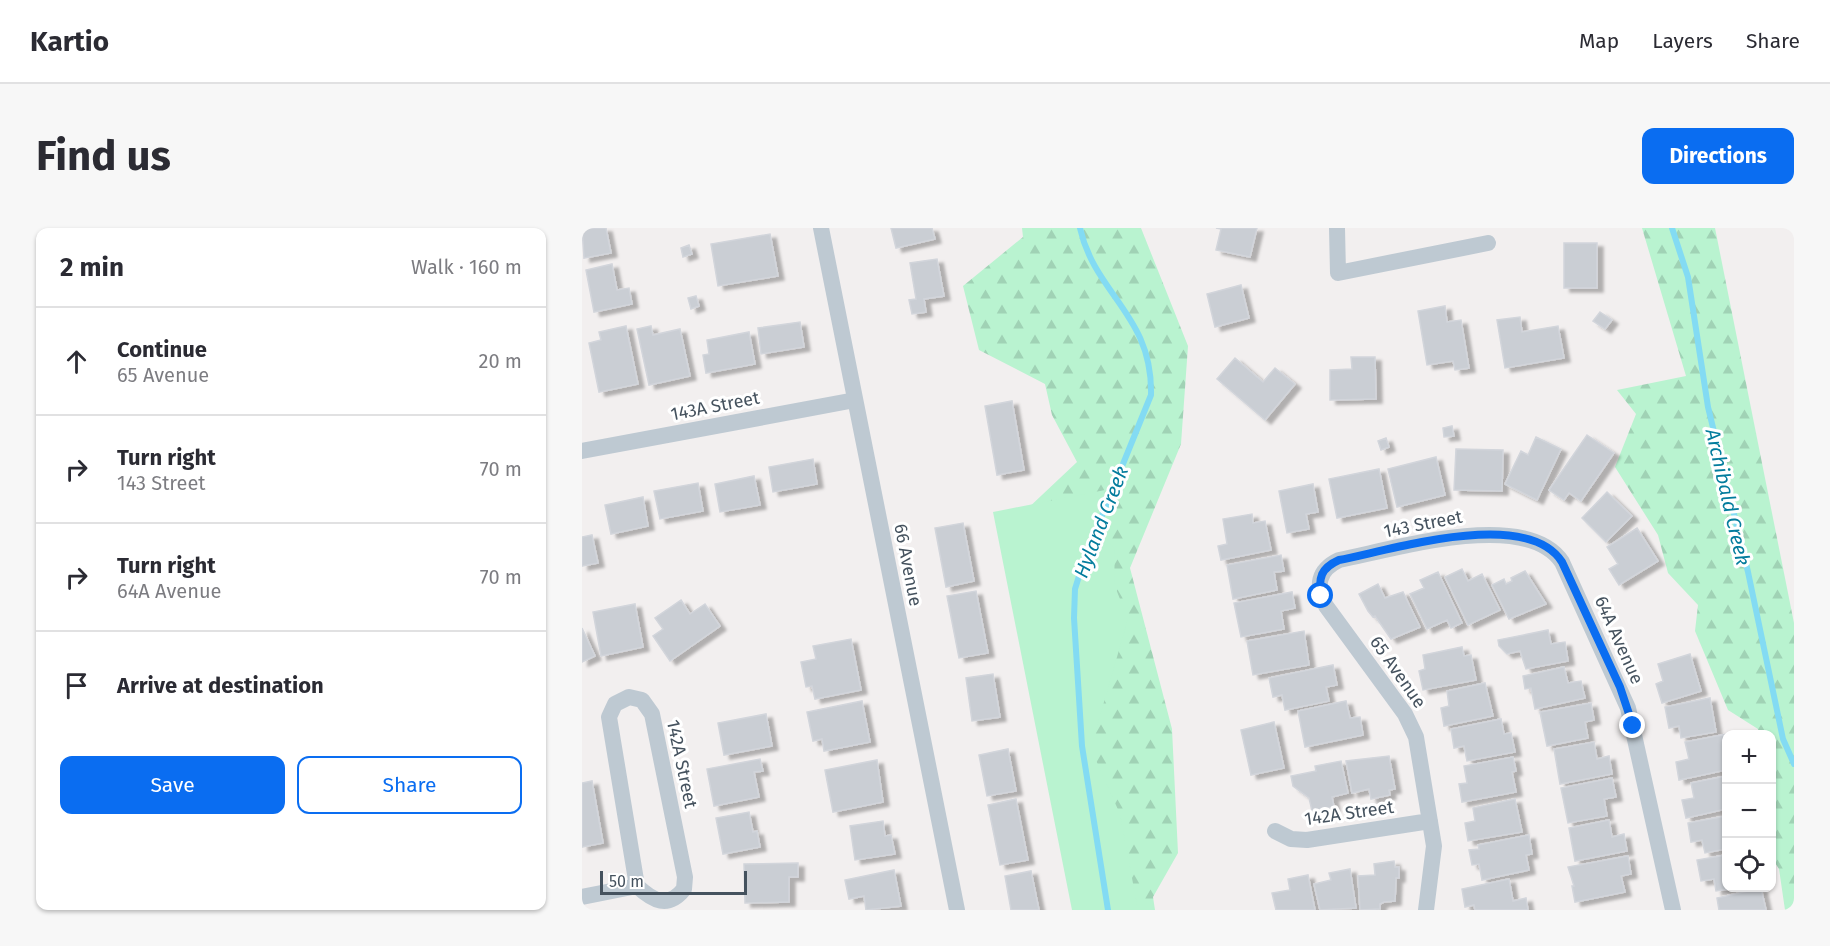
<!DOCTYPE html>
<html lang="en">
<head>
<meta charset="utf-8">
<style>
  :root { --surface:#fff; --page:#f7f7f7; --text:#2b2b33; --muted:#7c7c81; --line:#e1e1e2; --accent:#0a6df1 }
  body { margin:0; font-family:"Fira Sans",sans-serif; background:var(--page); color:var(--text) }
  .controls { position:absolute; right:18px; bottom:18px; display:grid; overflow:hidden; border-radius:12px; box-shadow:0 2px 4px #0004 }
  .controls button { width:54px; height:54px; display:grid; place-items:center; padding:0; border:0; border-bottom:2px solid var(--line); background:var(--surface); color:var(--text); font:30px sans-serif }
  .scale { position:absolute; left:18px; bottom:15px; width:147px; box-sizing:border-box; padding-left:6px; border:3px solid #45525e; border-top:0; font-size:16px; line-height:21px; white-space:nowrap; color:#45525e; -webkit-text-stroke:4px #fff; paint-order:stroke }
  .stop { position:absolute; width:18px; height:18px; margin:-14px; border:4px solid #0a6df1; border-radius:50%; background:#fff }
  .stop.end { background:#0a6df1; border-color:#fff; box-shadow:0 2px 6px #0008 }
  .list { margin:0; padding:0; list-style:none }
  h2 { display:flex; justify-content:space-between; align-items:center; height:78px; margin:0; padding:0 24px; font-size:26px }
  h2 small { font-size:20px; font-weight:400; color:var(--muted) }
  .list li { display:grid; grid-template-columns:39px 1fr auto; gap:18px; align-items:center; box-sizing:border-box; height:108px; padding:0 24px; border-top:2px solid var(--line) }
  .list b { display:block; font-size:22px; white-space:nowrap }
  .list p { margin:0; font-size:20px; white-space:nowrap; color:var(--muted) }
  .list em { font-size:20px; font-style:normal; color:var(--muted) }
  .actions { display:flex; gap:12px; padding:18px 24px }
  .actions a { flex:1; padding:14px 0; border:2px solid var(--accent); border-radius:12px; text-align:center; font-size:21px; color:var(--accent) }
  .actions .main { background:var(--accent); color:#fff }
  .icon { flex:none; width:33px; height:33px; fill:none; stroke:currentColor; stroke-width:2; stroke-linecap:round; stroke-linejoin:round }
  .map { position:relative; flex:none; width:1212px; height:682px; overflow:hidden; border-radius:12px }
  header { display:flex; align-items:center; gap:36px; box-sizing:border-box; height:84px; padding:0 30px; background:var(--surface); border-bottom:2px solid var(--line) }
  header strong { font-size:28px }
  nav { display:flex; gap:33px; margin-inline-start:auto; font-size:21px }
  .intro { display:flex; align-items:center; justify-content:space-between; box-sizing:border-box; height:144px; padding:0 36px }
  h1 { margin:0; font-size:42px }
  .button { padding:15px 27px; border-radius:12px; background:var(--accent); color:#fff; font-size:21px; font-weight:700 }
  main { display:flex; gap:36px; padding:0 36px }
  aside { flex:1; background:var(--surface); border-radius:12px; box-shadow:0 2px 4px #0004 }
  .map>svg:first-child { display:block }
  .forest { fill:url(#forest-firs) }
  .park { fill:#b9f3d0 }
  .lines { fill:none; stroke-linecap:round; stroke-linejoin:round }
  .stream { stroke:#83dbf3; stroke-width:6 }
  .building { fill:#caced4; stroke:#d2d5db; stroke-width:1.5; filter:url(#shadow) }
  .minor { stroke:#bec9d2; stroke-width:16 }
  .route { stroke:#0a6df1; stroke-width:8 }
  .labels { text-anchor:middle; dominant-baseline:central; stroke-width:6; stroke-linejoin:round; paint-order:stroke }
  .street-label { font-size:18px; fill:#45525e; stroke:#fff }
  .water-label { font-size:20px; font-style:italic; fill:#037c9d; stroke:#fff }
</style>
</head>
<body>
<header>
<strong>Kartio</strong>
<nav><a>Map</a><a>Layers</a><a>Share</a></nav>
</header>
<div class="intro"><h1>Find us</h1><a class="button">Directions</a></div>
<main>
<aside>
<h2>2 min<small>Walk · 160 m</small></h2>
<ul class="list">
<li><svg class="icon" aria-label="ahead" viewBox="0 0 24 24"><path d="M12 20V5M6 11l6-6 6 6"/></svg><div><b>Continue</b><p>65 Avenue</p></div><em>20 m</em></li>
<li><svg class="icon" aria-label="right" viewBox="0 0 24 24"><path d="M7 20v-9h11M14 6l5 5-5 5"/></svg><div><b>Turn right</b><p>143 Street</p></div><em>70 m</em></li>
<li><svg class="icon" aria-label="right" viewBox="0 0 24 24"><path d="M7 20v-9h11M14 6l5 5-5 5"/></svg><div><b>Turn right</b><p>64A Avenue</p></div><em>70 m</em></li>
<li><svg class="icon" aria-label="arrive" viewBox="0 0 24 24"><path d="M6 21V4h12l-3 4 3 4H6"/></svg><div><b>Arrive at destination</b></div></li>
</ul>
<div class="actions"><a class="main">Save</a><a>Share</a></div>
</aside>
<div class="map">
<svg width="1212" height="682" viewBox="0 0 1212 682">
  <defs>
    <pattern id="forest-firs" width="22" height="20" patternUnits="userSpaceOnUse" patternTransform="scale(1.5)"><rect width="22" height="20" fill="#b9f3d0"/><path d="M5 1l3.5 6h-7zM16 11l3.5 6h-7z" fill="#a0d2b5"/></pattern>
    <filter id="shadow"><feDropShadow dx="6" dy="4" stdDeviation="1.5" flood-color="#0004"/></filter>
  </defs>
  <rect width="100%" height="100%" fill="#f2efef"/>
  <path class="forest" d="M440 0H559L606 118 599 216 548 340 590 501 596 625 571 669 573 682H499L425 300 495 234 470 187 463 156 397 122 381 58 441 9Z
    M1060 0H1133L1212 395V682H1203L1197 641 1190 630V506H1177L1176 501 1146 482 1113 403 1116 377 1086 345 1076 307 1033 239 1054 186 1035 162 1104 148Z"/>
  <path class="park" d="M523 262 520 306 533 321 532 356 546 391 513 505V530L538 586 556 682H490L411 284Z"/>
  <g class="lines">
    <path class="stream" d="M498 0C513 67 571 87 569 167L502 332 493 361 492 390 500 518 526 682
      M1090 0 1106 49 1126 179 1166 344 1201 511 1212 536"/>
  </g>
  <path class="building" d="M0 0H24L29 25 2 30Z
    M309 0H350L353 11 314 20Z
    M634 0H675L668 29 634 22 639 1Z
    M188 6 196 48 136 58 129 16Z
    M982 15H1015V60H982Z
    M107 17 110 26 101 29 99 20Z
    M355 31 362 68 342 71 344 84 330 86 327 72 334 71 328 35Z
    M30 36 35 62 47 60 50 76 12 84 4 42Z
    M659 57 667 90 633 99 625 66Z
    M114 68 117 78 109 81 106 70Z
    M863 78 865 94 879 92 887 140 873 142 871 133 845 137 836 83Z
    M1018 84 1030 92 1023 101 1011 93Z
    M938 89 940 104 976 98 982 130 923 140 915 92Z
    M218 94 222 119 179 126 176 100Z
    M44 98 56 156 17 164 7 115 19 112 17 104Z
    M69 98 71 107 98 101 108 148 67 157 55 101Z
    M167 104 173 136 124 145 121 127 127 126 125 112Z
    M769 129H793L794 171 748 172V142L770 141Z
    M653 130 681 154 693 140 713 156 683 192 635 151Z
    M430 173 442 242 415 247 403 178Z
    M870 198 872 208 862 209 861 200Z
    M1005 207 1032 225 999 273 987 265 982 272 967 262Z
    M954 209 979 221 955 272 923 256 939 223 946 227Z
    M804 210 807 219 799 222 796 213Z
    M874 221 921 222 920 263 872 262Z
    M854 229 863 267 815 279 806 241Z
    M231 231 235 256 191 264 187 239Z
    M797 241 805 280 755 290 747 251Z
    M172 248 178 277 138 284 133 256Z
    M116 255 121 283 78 291 72 263Z
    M731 256 736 284 724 286 727 301 705 305 697 263Z
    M1025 264 1050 288 1024 314 1000 290Z
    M61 269 66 298 29 306 23 277Z
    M670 286 671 295 683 293 689 322 639 332 636 318 645 316 641 291Z
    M381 295 392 353 364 359 353 300Z
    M1055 300 1076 333 1037 357 1027 341 1036 336 1025 319Z
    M10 307 16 335 0 338V309Z
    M699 327 702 343 692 344 695 362 651 371 645 337Z
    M880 341 886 353 900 346 918 382 886 397 863 349Z
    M943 343 964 376 927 391 910 357 922 351 924 356 930 353 929 350Z
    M856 344 880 395 869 400 865 392 845 401 828 366 842 360 838 352Z
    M796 356 803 370 821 364 838 399 809 411 793 388 791 389 786 383 777 366Z
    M394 363 406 425 377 430 365 368Z
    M710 364 713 380 699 383 702 401 659 409 652 375Z
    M99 372 108 386 123 376 138 398 88 433 71 408 81 401 73 390Z
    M53 376 61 419 19 428 11 384Z
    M0 400 13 428 0 434Z
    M966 402 969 416 983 414 986 433 944 441 938 423 925 426 917 418 916 412Z
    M722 403 727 437 671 447 665 413Z
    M269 411 279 462 233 471 230 458 224 459 219 434 234 431 231 418Z
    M880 419 882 428 889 427 894 452 841 462 837 443 843 441 841 427Z
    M1108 426 1119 463 1080 475 1074 456 1081 453 1076 436Z
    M751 437 755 457 744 459 747 473 703 482 700 467 691 469 687 450Z
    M982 439 986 455 999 453 1003 470 953 481 949 460 943 461 941 448Z
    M411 446 418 489 390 493 384 450Z
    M903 455 911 488 862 498 859 480 867 478 865 463Z
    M1128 470 1134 504 1099 510 1097 498 1087 500 1083 479Z
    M280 473 288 514 242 523 240 511 231 513 225 484Z
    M764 473 768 490 778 489 781 507 723 519 716 483Z
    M1009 475 1012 492 1003 494 1006 510 965 518 958 484Z
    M184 486 190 518 142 527 136 495Z
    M919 491 922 506 929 505 933 524 885 533 882 518 872 520 869 501Z
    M692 494 702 540 669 547 659 502Z
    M1150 505 1144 506V542L1097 552 1094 534 1107 531 1103 514Z
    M1012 514 1015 531 1027 528 1030 546 978 556 972 521Z
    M426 521 434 563 405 568 397 527Z
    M807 528 813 561 807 562 808 567 789 571 787 561 770 565 764 533Z
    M931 529 934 543 930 544 934 564 880 574 877 556 885 555 882 538Z
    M178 531 181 543 172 544 177 569 132 578 125 541Z
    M295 532 301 574 251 584 243 542Z
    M759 533 766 565 750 569 752 579 730 583 727 570 711 558 709 548 734 543 733 538Z
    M1144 548V581L1104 590 1100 572 1112 570 1109 555Z
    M1030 550 1034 569 1022 571 1025 588 986 595 979 560Z
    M10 553 21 615 0 619V555Z
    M434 571 446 632 418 637 406 577Z
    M933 571 940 604 886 613 883 595 893 593 891 580Z
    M167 584 171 604 175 603 178 619 141 626 134 590Z
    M1144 588V621L1123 625 1120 612 1109 614 1106 595Z
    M1027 592 1030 609 1042 606 1045 623 993 633 987 600Z
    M301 593 303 608 309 607 313 626 273 632 268 598Z
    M947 607 950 626 944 627 947 642 900 652 897 636 890 637 887 622 897 621 896 617Z
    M1144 627V660H1155L1134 663 1132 651 1119 653 1115 632Z
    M1046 628 1049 646 1039 648 1043 664 993 674 990 658H992L986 639Z
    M812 633 813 639H817V650H814L813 673 802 674 798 676V681L778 682 776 648 793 647 792 636Z
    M216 635V649H207V674L163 675 162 636Z
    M768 641 774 680 738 682 732 656 749 652 747 645Z
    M312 642 319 678 284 682 282 668 267 671 263 652Z
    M449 643 457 682H429L423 648Z
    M726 647 733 682H694L690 665 708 662 706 651Z
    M927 651 931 673 944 670 946 682H893L892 677 883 679 880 661Z
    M1179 660 1184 682H1137L1135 670Z"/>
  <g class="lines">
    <path class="minor" d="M239 0 375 682
      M755 0 756 45 906 15
      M0 223 273 172
      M47 469 60 472 70 486 103 649 102 661C86 681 71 673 55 658L27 489 33 476Z
      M693 603 709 611 725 612 848 593
      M0 669 55 658
      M844 682 852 618 834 509 823 486 744 378C733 358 736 342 757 332 810 322 944 280 980 334L1046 480 1091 682"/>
  </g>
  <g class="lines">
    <path class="route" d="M739 368C736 350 739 340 757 332 810 322 945 279 980 334L1038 459 1051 498"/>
  </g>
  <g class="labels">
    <g class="street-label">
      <text transform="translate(133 178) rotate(-11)">143A Street</text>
      <text transform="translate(841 296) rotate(-11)">143 Street</text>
      <text transform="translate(326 337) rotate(79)">66 Avenue</text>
      <text transform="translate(1037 412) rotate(66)">64A Avenue</text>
      <text transform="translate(816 444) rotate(55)">65 Avenue</text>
      <text transform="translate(100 536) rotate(78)">142A Street</text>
      <text transform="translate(767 585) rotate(-8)">142A Street</text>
    </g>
    <g class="water-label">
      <text transform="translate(1146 269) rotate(77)">Archibald Creek</text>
      <text transform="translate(519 294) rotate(-69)">Hyland Creek</text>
    </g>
  </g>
</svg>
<div class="controls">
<button>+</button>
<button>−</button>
<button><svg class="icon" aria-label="locate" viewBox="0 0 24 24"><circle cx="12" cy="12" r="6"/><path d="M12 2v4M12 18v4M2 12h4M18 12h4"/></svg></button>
</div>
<div class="scale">50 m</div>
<div class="stop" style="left:739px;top:368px"></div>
<div class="stop end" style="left:1051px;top:498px"></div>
</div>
</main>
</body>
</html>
